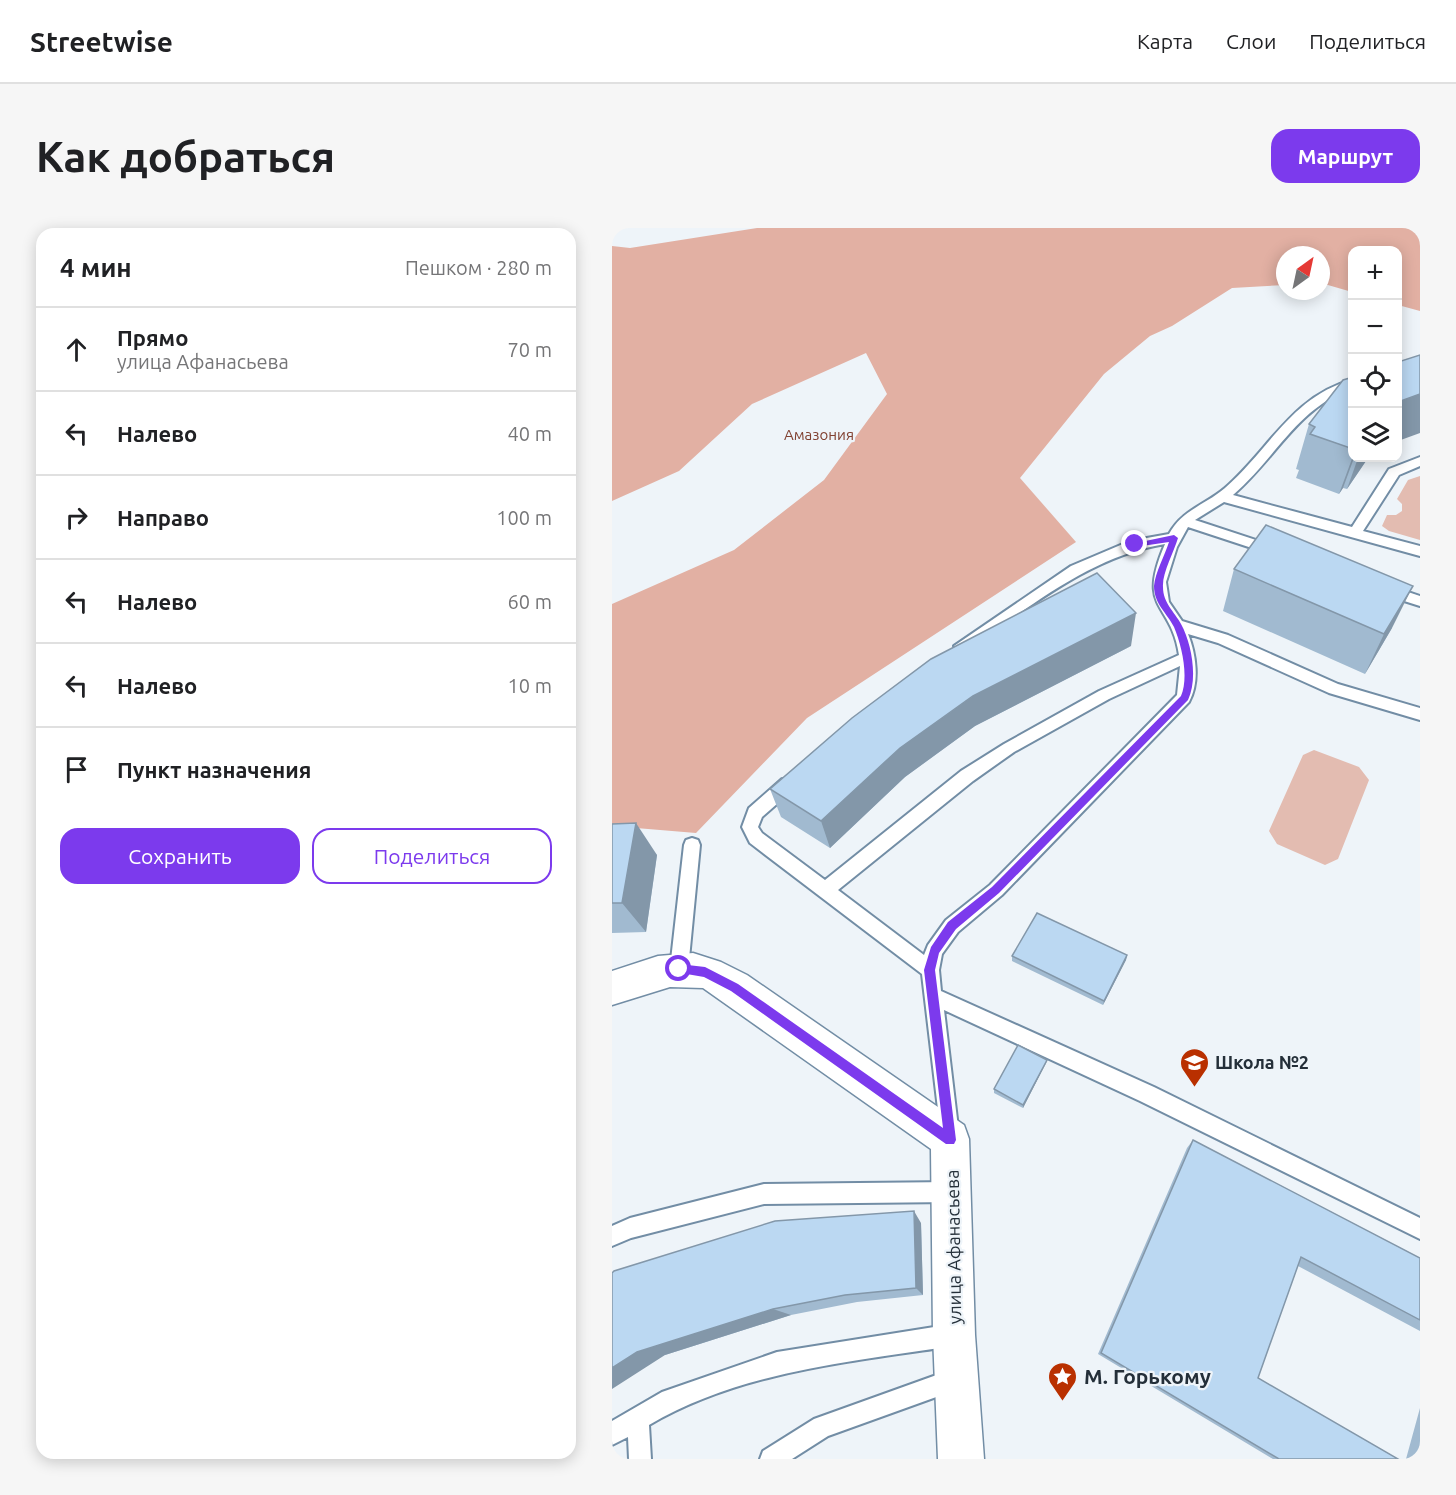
<!DOCTYPE html>
<html lang="ru">
<head>
<meta charset="utf-8">
<style>
  :root { --surface:#fff; --page:#f6f6f6; --text:#202124; --muted:#757577; --line:#e0e0e0; --accent:#7c3aed }
  body { margin:0; font-family:Ubuntu,sans-serif; background:var(--page); color:var(--text) }
  .controls { position:absolute; right:18px; top:18px; display:grid; overflow:hidden; border-radius:12px; box-shadow:0 3px 15px #0003 }
  .controls button { width:54px; height:54px; display:grid; place-items:center; padding:0; border:0; border-bottom:2px solid var(--line); background:var(--surface); color:var(--text); font:30px sans-serif }
  .compass { position:absolute; left:664px; top:18px; width:54px; height:54px; border-radius:50%; background:var(--surface); box-shadow:0 3px 15px #0003; rotate:33deg }
  .stop { position:absolute; width:18px; height:18px; margin:-14px; border:4px solid #7c3aed; border-radius:50%; background:#fff }
  .stop.end { background:#7c3aed; border-color:#fff; box-shadow:0 2px 6px #0008 }
  .list { margin:0; padding:0; list-style:none }
  h2 { display:flex; justify-content:space-between; align-items:center; height:78px; margin:0; padding:0 24px; font-size:26px }
  h2 small { font-size:20px; font-weight:400; color:var(--muted) }
  .list li { display:grid; grid-template-columns:39px 1fr auto; gap:18px; align-items:center; box-sizing:border-box; height:84px; padding:0 24px; border-top:2px solid var(--line) }
  .list b { display:block; font-size:22px; white-space:nowrap }
  .list p { margin:0; font-size:20px; white-space:nowrap; color:var(--muted) }
  .list em { font-size:20px; font-style:normal; color:var(--muted) }
  .actions { display:flex; gap:12px; padding:18px 24px }
  .actions a { flex:1; padding:14px 0; border:2px solid var(--accent); border-radius:18px; text-align:center; font-size:21px; color:var(--accent) }
  .actions .main { background:var(--accent); color:#fff }
  .icon { flex:none; width:33px; height:33px; fill:none; stroke:currentColor; stroke-width:2; stroke-linecap:round; stroke-linejoin:round }
  .map { position:relative; flex:none; width:808px; height:1231px; overflow:hidden; border-radius:18px }
  header { display:flex; align-items:center; gap:36px; box-sizing:border-box; height:84px; padding:0 30px; background:var(--surface); border-bottom:2px solid var(--line) }
  header strong { font-size:28px }
  nav { display:flex; gap:33px; margin-inline-start:auto; font-size:21px }
  .intro { display:flex; align-items:center; justify-content:space-between; box-sizing:border-box; height:144px; padding:0 36px }
  h1 { margin:0; font-size:42px }
  .button { padding:15px 27px; border-radius:18px; background:var(--accent); color:#fff; font-size:21px; font-weight:700 }
  main { display:flex; gap:36px; padding:0 36px }
  aside { flex:1; background:var(--surface); border-radius:18px; box-shadow:0 3px 15px #0003 }
  .map>svg:first-child { display:block }
  .green { fill:#e3bcb1 }
  .forest { fill:#e2b0a3 }
  .lines { fill:none; stroke-linecap:round; stroke-linejoin:round }
  .service-casing { stroke:#728da5; stroke-width:4 }
  .minor-casing { stroke:#728da5; stroke-width:3 }
  .service { fill:#fff; fill-rule:evenodd }
  .minor { fill:#fff; fill-rule:evenodd }
  .wall { fill:#a1bad0 }
  .shaded-wall { fill:#8397a9 }
  .building { fill:#bbd8f2; stroke:#8397a9; stroke-width:1.5 }
  .route { fill:#7c3aed }
  .labels { text-anchor:middle; dominant-baseline:central; stroke-width:4.5; stroke-linejoin:round; paint-order:stroke }
  .far-park-label { font-size:15px; fill:#804030; stroke:#eef4f9 }
  .poi-label { font-size:18px; font-weight:bold; fill:#242f39; stroke:#eef4f9; text-anchor:start }
  .street-label { font-size:18px; fill:#242f39; stroke:#eef4f9 }
  .near-poi-label { font-size:21px; font-weight:bold; fill:#242f39; stroke:#eef4f9; text-anchor:start }
</style>
</head>
<body>
<header>
<strong>Streetwise</strong>
<nav><a>Карта</a><a>Слои</a><a>Поделиться</a></nav>
</header>
<div class="intro"><h1>Как добраться</h1><a class="button">Маршрут</a></div>
<main>
<aside>
<h2>4 мин<small>Пешком · 280 m</small></h2>
<ul class="list">
<li><svg class="icon" aria-label="ahead" viewBox="0 0 24 24"><path d="M12 20V5M6 11l6-6 6 6"/></svg><div><b>Прямо</b><p>улица Афанасьева</p></div><em>70 m</em></li>
<li><svg class="icon" aria-label="left" viewBox="0 0 24 24"><path d="M17 20v-9H6M10 6l-5 5 5 5"/></svg><div><b>Налево</b></div><em>40 m</em></li>
<li><svg class="icon" aria-label="right" viewBox="0 0 24 24"><path d="M7 20v-9h11M14 6l5 5-5 5"/></svg><div><b>Направо</b></div><em>100 m</em></li>
<li><svg class="icon" aria-label="left" viewBox="0 0 24 24"><path d="M17 20v-9H6M10 6l-5 5 5 5"/></svg><div><b>Налево</b></div><em>60 m</em></li>
<li><svg class="icon" aria-label="left" viewBox="0 0 24 24"><path d="M17 20v-9H6M10 6l-5 5 5 5"/></svg><div><b>Налево</b></div><em>10 m</em></li>
<li><svg class="icon" aria-label="arrive" viewBox="0 0 24 24"><path d="M6 21V4h12l-3 4 3 4H6"/></svg><div><b>Пункт назначения</b></div></li>
</ul>
<div class="actions"><a class="main">Сохранить</a><a>Поделиться</a></div>
</aside>
<div class="map">
<svg width="808" height="1231" viewBox="0 0 808 1231">
  <rect width="100%" height="100%" fill="#eef4f9"/>
  <path class="green" d="M808 248V312L777 303 770 298 775 287H784L790 283V276L785 271 796 252Z
    M702 522 747 539 757 552 726 631 713 637 665 616 657 603 691 527Z"/>
  <path class="forest" d="M145 0H808V83L786 77V22H740V64L709 55V27H673V57L620 60 560 98 538 108 492 146 408 250 464 314 195 490 84 605 0 598V376L122 322 212 252 275 166 254 125 140 176 67 243 0 273V18L18 20Z"/>
  <g class="lines">
    <defs>
      <path id="service" d="M740 152V160C683 182 665 229 621 267L740 299 777 241 808 229V238L787 247 751 303 808 318V328L612 274 583 292 665 319V325H655L576 299 565 319 554 354 557 374 570 393 616 407 726 456 808 480V492L717 465 606 415 576 406C584 426 588 454 577 474L390 667 346 704 330 726 327 742 329 763 542 859 808 990V1011L528 873 332 782 347 908 344 915 337 918 330 915 310 746 138 615 130 599 137 580 170 551H182L184 556 182 561 150 589 146 599 150 605 213 652 349 543 392 516 487 463 567 427C559 372 524 384 553 316 478 328 416 381 354 422H344L342 418 459 338 518 313 557 306C570 282 593 277 613 260 657 222 680 168 740 152ZM568 438 565 467 378 657 334 692 316 717 312 727 226 662 361 553 402 524 497 471Z
        M775 357 808 368V378L770 366 768 362Z
        M80 610 86 612 88 617 76 741 73 747 67 749 61 747 58 741 72 617 74 612Z
        M341 954 348 957 351 964 348 971 341 974 152 976 19 1010 0 1018V998L18 990 152 956Z
        M341 1096 349 1099 352 1107 349 1115 341 1118C238 1134 129 1143 37 1197L39 1231H17L16 1209 0 1217V1193L50 1164 165 1124Z
        M344 1140 352 1143 355 1151 352 1159 216 1208 180 1231H148L151 1223 202 1191Z"/>
      <path id="minor" d="M81 725 109 734 135 747 352 897 357 911 363 1107 372 1231H326L321 1107 319 921 91 760 58 759 0 777V743L46 728Z"/>
    </defs>
    <use href="#service" class="service-casing"/>
    <use href="#minor" class="minor-casing"/>
    <use href="#service" class="service"/>
    <use href="#minor" class="minor"/>
  </g>
  <path class="wall" d="M741 149V230H756L735 261 731 260 727 266 684 250 687 242 684 241 697 196Z
    M622 341 780 400 753 446 611 383Z
    M519 418 363 498 293 549 218 620 169 589 158 561Z
    M0 596 45 627 34 704 0 705Z
    M515 727 514 732 491 777 400 733V728Z
    M435 832 434 835 411 880 382 865V861Z
    M581 912 808 1030V1103L686 1038 646 1150 786 1231H661L486 1126 575 920Z
    M309 995 311 1067 245 1074 179 1087 53 1127 0 1045Z
    M808 1180V1231H794Z"/>
  <path class="shaded-wall" d="M808 166V205L786 213V174Z
    M741 228V230H742L731 260 727 266Z
    M746 230H756L735 261Z
    M801 358 780 400 753 446 772 406Z
    M524 385 519 418 363 498 293 549 218 620 209 593 288 520 361 468Z
    M24 595 45 627 34 704 10 675Z
    M515 727 514 732 491 777 492 773Z
    M435 832 434 835 411 880V877Z
    M302 983 309 995 311 1067 304 1060Z
    M161 1081 179 1087 53 1127 0 1161V1140L25 1124Z"/>
  <path class="building" d="M808 127V166L786 174V134Z
    M741 149V221L698 206 703 199 697 196 731 152Z
    M654 297 801 358 772 406 622 341Z
    M485 345 524 385 361 468 288 520 209 593 158 561 240 490 319 431Z
    M24 595 10 675H0V596Z
    M425 685 515 727 492 773 400 728Z
    M406 817 435 832 411 877 382 861Z
    M581 912 808 1030V1092L689 1029 646 1150 786 1231H667L489 1125Z
    M302 983 304 1060 233 1067 161 1081 25 1124 0 1140V1045L2 1043 163 993Z"/>
  <path class="route" d="M562 307 566 310C562 324 550 345 551 359 551 375 562 383 569 396 580 416 586 451 576 472L387 665 344 701 327 725 323 742 344 912 342 916H334L119 763 92 749 63 744V738L67 736 93 739 126 756 331 900 312 742 319 719 336 694 380 659 569 468C577 449 570 418 562 399 555 385 542 376 542 358 543 345 553 327 557 314L523 319 519 316Z"/>
  <defs>
    <symbol id="school-pin" viewBox="-11 -11 22 30"><path d="M0 17L-7.5 6A9.5 9.5 0 1 1 7.5 6Z" fill="#b93000" stroke="#eef4f9"/><path d="M0-5L7-2L0 1L-7-2ZM-4 1L0 2.5L4 1V4Q0 6-4 4Z" fill="#fff"/></symbol>
    <symbol id="sight-pin" viewBox="-11 -11 22 30"><path d="M0 17L-7.5 6A9.5 9.5 0 1 1 7.5 6Z" fill="#b93000" stroke="#eef4f9"/><path d="M0-6L1.8-2.2L6-1.7L2.9 1.2L3.7 5.4L0 3.3L-3.7 5.4L-2.9 1.2L-6-1.7L-1.8-2.2Z" fill="#fff"/></symbol>
  </defs>
  <g fill-rule="evenodd">
    <use href="#school-pin" x="566" y="818" width="33" height="45"/>
    <use href="#sight-pin" x="434" y="1132" width="33" height="45"/>
  </g>
  <g class="labels">
    <g class="far-park-label">
      <text x="207" y="206">Амазония</text>
    </g>
    <g class="poi-label">
      <text x="603" y="834">Школа №2</text>
    </g>
    <g class="street-label">
      <text transform="translate(341 1019) rotate(-91)">улица Афанасьева</text>
    </g>
    <g class="near-poi-label">
      <text x="472" y="1148">М. Горькому</text>
    </g>
  </g>
</svg>
<div class="controls">
<button>+</button>
<button>−</button>
<button><svg class="icon" aria-label="locate" viewBox="0 0 24 24"><circle cx="12" cy="12" r="6"/><path d="M12 2v4M12 18v4M2 12h4M18 12h4"/></svg></button>
<button><svg class="icon" aria-label="layers" viewBox="0 0 24 24"><path d="M12 4l9 5-9 5-9-5zM3 14l9 5 9-5"/></svg></button>
</div>
<svg class="compass" viewBox="-18 -18 36 36"><path d="M0-13l5 13h-10z" fill="#e53935"/><path d="M0 13l5-13h-10z" fill="#757577"/></svg>
<div class="stop" style="left:67px;top:741px"></div>
<div class="stop end" style="left:523px;top:316px"></div>
</div>
</main>
</body>
</html>
